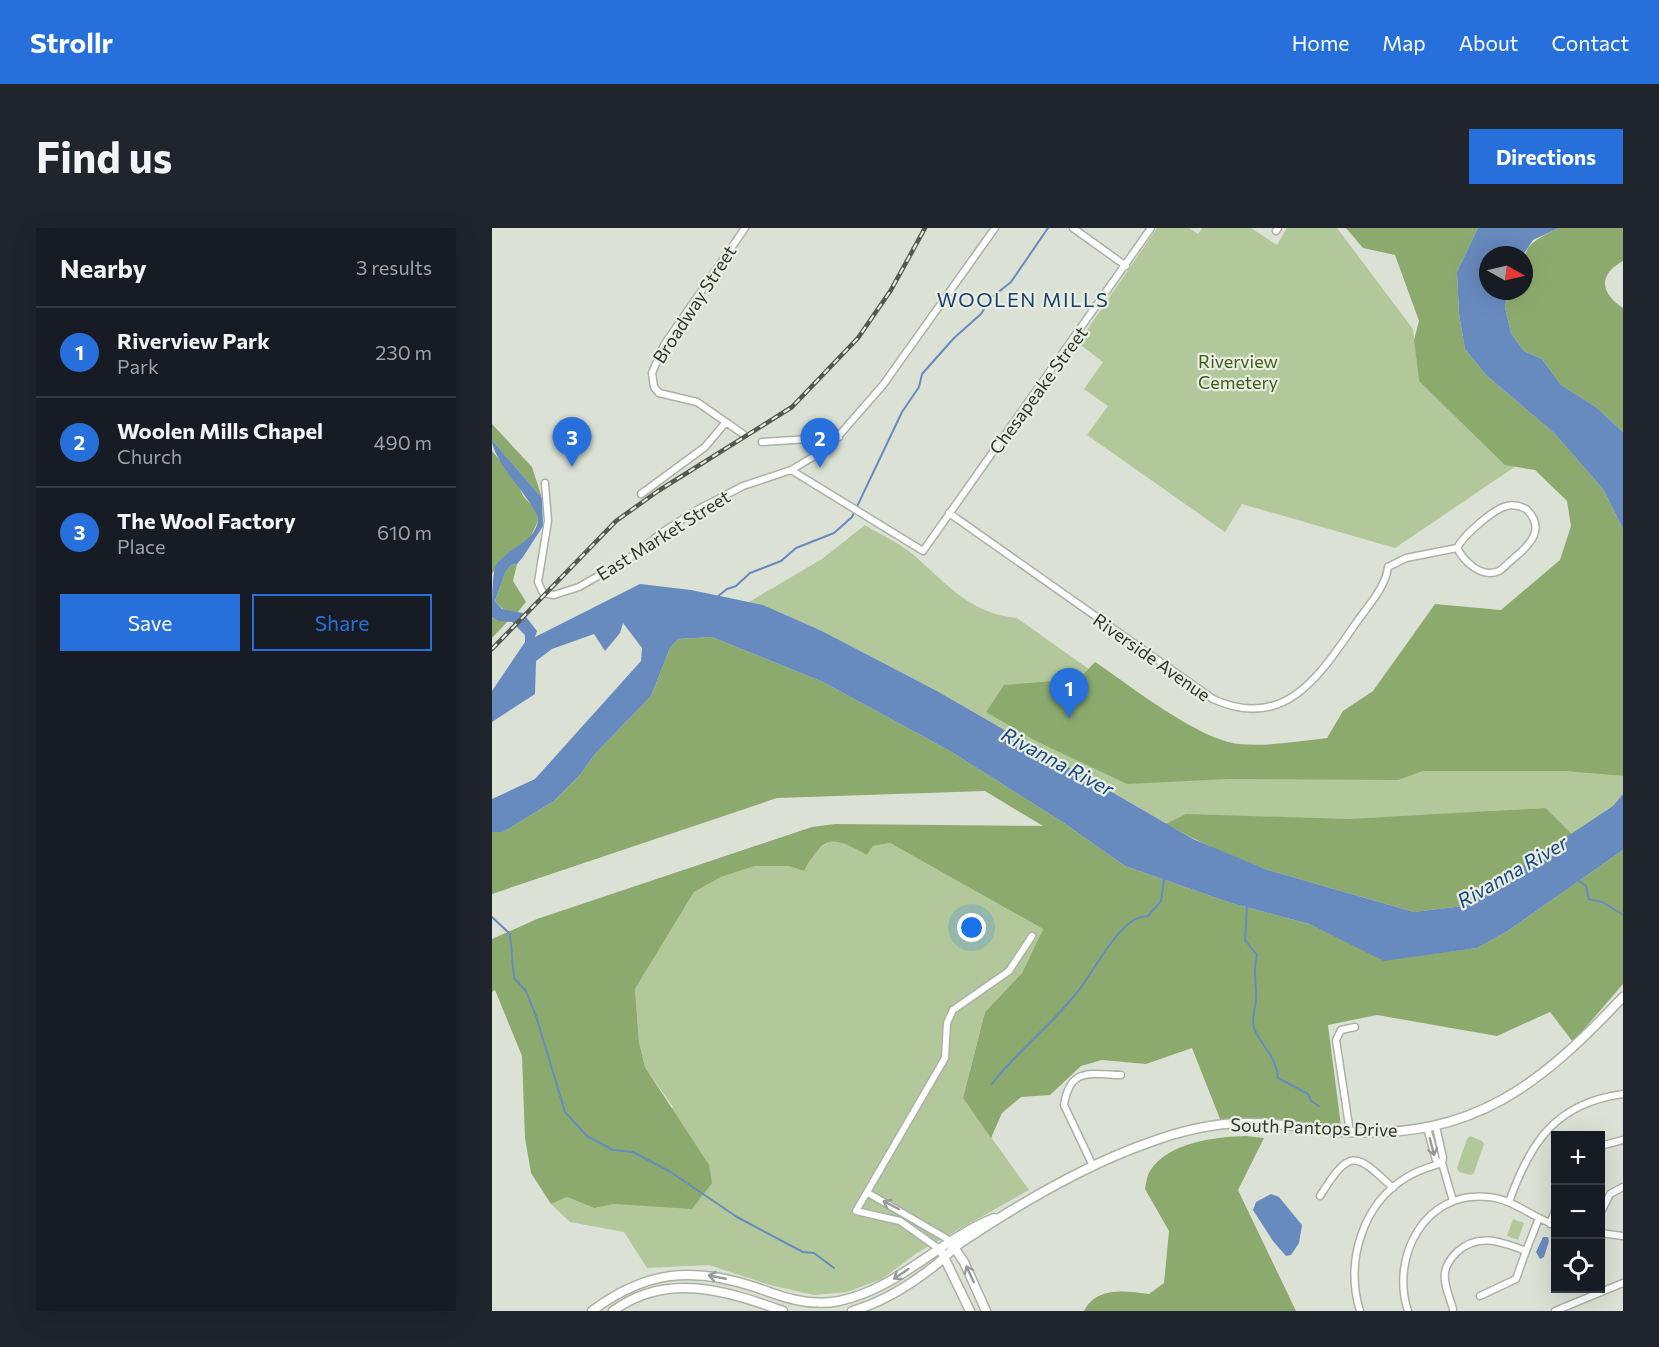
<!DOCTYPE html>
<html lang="en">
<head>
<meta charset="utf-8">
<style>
  :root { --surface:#171b24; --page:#20242c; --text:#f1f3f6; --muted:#9ea1a6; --line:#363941; --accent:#2770dc }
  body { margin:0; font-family:Commissioner,sans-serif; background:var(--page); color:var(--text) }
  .controls { position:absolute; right:18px; bottom:18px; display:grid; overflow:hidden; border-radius:0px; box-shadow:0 6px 24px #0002 }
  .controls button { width:54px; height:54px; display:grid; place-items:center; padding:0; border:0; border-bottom:2px solid var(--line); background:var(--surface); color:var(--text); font:30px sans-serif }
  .compass { position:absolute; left:987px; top:18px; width:54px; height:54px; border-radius:50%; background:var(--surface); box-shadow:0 6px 24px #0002; rotate:98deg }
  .you { position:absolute; left:480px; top:700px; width:21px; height:21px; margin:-15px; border:4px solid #fff; border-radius:50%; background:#1a73e8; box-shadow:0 0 0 9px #1a73e833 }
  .badge { display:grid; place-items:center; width:39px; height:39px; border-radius:50%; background:var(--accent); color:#fff; font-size:20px; font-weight:700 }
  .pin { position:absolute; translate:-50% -50px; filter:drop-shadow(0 2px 3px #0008) }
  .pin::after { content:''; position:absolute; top:32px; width:21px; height:18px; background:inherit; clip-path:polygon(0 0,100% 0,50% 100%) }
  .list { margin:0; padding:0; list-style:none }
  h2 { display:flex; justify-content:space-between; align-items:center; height:78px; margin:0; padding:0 24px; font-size:26px }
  h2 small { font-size:20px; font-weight:400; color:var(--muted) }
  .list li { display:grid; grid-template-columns:39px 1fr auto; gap:18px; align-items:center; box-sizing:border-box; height:90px; padding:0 24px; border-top:2px solid var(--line) }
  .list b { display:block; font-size:22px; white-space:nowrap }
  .list p { margin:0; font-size:20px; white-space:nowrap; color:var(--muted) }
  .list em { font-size:20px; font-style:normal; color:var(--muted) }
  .actions { display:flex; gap:12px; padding:18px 24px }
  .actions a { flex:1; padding:14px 0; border:2px solid var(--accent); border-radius:0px; text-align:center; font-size:21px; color:var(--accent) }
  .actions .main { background:var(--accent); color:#fff }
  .icon { flex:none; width:33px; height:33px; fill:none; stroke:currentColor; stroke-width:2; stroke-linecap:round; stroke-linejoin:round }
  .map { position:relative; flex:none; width:1131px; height:1083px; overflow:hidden; border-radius:0px }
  header { display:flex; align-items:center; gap:36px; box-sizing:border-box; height:84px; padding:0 30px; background:var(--accent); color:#fff }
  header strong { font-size:28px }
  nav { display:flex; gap:33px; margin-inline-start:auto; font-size:21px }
  .intro { display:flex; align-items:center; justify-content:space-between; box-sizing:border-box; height:144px; padding:0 36px }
  h1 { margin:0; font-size:42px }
  .button { padding:15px 27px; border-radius:0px; background:var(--accent); color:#fff; font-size:21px; font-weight:700 }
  main { display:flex; gap:36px; padding:0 36px }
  aside { flex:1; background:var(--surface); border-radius:0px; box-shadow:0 6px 24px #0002 }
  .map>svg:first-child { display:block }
  .green { fill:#b2c89b }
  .forest { fill:#8daa6e }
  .water { fill:#688bbf }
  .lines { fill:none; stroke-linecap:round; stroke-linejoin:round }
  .stream { stroke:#688bbf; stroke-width:2 }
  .street-casing { stroke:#abb2a5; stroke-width:9 }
  .secondary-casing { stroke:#abb2a5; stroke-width:11 }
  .street { stroke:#fff; stroke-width:6 }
  .secondary { stroke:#fff; stroke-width:8 }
  .rail-casing { stroke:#555851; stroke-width:4.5 }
  .rail { stroke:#e8efe1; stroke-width:2; stroke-dasharray:7; stroke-linecap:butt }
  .oneway { stroke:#989a97 }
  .labels { text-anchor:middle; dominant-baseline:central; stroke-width:4.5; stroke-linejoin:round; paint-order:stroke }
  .street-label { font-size:18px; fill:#32352f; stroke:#e8efe1 }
  .park-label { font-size:18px; fill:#415b1c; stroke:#e8efe1 }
  .neighbourhood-label { font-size:20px; letter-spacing:1.5px; fill:#1b3e73; stroke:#e8efe1 }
  .water-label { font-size:20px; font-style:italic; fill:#194586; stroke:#e8efe1 }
</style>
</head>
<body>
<header>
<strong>Strollr</strong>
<nav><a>Home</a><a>Map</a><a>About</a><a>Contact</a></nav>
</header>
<div class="intro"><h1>Find us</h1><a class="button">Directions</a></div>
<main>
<aside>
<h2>Nearby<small>3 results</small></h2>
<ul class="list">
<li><span class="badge">1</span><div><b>Riverview Park</b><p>Park</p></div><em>230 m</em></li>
<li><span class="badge">2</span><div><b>Woolen Mills Chapel</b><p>Church</p></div><em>490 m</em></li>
<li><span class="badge">3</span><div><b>The Wool Factory</b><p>Place</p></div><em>610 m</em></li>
</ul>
<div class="actions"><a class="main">Save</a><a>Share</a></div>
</aside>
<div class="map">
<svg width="1131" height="1083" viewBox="0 0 1131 1083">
  <rect width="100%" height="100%" fill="#dbe1d4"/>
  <path class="green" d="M665 0H697L706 6 710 0H759L785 17 795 0H845L921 101 927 153 1033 232 903 320 750 276 733 304 595 207 616 178 592 161 611 134 586 115Z
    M373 297C389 307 410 316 424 329 457 358 478 385 525 390L615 454 788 551H853L922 546 931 543H1071L1131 548V566L1121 578 1080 606 1054 580 999 583 1065 617 1022 646 701 611 445 463 330 403 271 377 257 374 330 331Z
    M340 612 350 613 375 627 381 618 398 615 551 701 530 745 493 784 471 870 537 962 425 1025 390 1051 355 1064 322 1067 278 1057 217 1037 155 1040 132 1004 78 994 59 976 75 969 102 980 123 976 181 879 153 839 147 814 143 761 202 664 229 649 263 638H297L312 643 324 623Z
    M978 908 990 913 992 916 982 945 979 947 967 944 965 940 975 911Z
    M1021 991 1032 995 1026 1012 1015 1008Z"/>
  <path class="forest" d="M854 0H986L965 44 967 86 973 121 994 147 1062 205 1111 261 1131 301V548L1071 543H931L906 552 736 551 635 556 546 514 494 484 512 457 587 451 603 434C639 458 705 511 747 516 776 519 806 513 835 510L851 483 881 463 943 376 1009 382 1068 332 1079 298 1075 273 1043 242 1013 237 927 153 922 112 927 93 903 27 871 20Z
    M1067 0H1131V33C1107 46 1107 64 1131 80V204L1104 179 1069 157 1050 131 1032 123 1019 105 1013 79 1016 63H1032C1032 22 1027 19 1067 0Z
    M0 196 40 239 50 270 0 212Z
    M0 223 19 245 32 269 45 283 46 293 38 310 12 328 0 346Z
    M25 336 21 353 34 374 25 385 11 381 3 373 13 345 19 337Z
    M0 389 6 393 17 392 0 410Z
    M220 409 331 454 458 523 572 595 633 638 739 675 817 696 892 732 985 720 1014 704 1131 622V756L1081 814 1058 784 1005 808 885 787 836 797 849 898 767 891H728L700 820 654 836 610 832 589 838 558 867 529 869 510 885 499 910 471 870 493 784 530 745 551 701 398 615 381 618 375 627C339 607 333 607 312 643L297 638H263L229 649 202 664 143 761 147 814 153 839 217 937 220 955 200 981 123 976 102 980 75 969 59 976 39 945 33 910 30 828 3 762 0 764V711L45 691 320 599 343 596 551 598 493 563 285 570 0 666V604H11L62 573 87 548 104 525 159 468 178 420 186 411Z
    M1054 580 1080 606 971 678 922 684 773 641 732 626 674 596 694 586 857 591Z
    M754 908 772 910 746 962 804 1083H592C604 1058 635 1063 657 1066L672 1055 677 1003 653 961C654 956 655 947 658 943 676 914 724 909 754 908Z"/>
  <path class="water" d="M986 0H1067L1041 12 1031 27H996V63H1016L1013 79 1019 105 1032 123 1050 131 1069 157 1104 179 1131 204V301L1111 261 1062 205 994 147 973 121 967 86 965 44Z
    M0 212 50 270 51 298 31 329 25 336 19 337 13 345 3 373 10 381 31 385 45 403 43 409 148 356 199 362 271 377 330 403 445 463 701 611 773 641 922 684 971 678 1121 578 1131 566V622L1014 704 985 720 892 733 817 696 739 675 633 638 572 595 458 523 331 454 220 409 186 411 178 420 159 468 104 525 87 548 62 573 11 604H0V571L43 551 149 433 150 420 131 395 128 405 113 423 102 406 60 421 44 433 43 466 0 494V463L33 414V407L20 394 6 393 0 389C0 375 0 352 3 339 13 320 42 316 46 293 48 279 0 234 0 212Z
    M779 966 787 969 810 997 807 1015 799 1027 794 1028 781 1013 761 982 764 974Z
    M1051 1009H1056L1057 1013 1052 1029 1048 1031 1044 1024Z"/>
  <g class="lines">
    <path class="stream" d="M225 369 235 361 244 358 258 345 289 333 304 320 342 305 360 289 410 184 427 159 430 146 462 110 489 86 499 70 519 54 556 0
      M1087 653 1094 658 1097 671 1110 674 1130 686
      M755 679 753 712 765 727C760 744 765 756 764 773 763 782 759 790 762 800 770 820 784 827 786 850L816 866 819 873 827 878
      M0 689 18 706 22 750 34 763 44 788 73 884 95 908 121 922 141 924 177 943 245 989 311 1024 322 1025 342 1040
      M500 856C525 823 558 798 584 766 601 745 612 719 632 700 640 692 645 689 656 688L669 673 672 651"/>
    <defs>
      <path id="street" d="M581 0 634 38
        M784 3 786 0
        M251 206 205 174 167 165 162 159 160 145 172 117 253 0
        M270 214 347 209
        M299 242 431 323 659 0
        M53 255 56 293 46 354 51 365 62 367 87 359 144 326 169 305 205 282 251 258 299 242 336 220 391 157 503 0
        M149 266 213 219 234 194
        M457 285 721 471C793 504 828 447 864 395 875 379 894 359 896 339L914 330 965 320C972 333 989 351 1007 343 1012 340 1017 334 1022 330 1039 316 1054 300 1034 281 1028 278 1022 276 1015 278 1001 281 971 308 965 320
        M944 898 951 930 950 935 961 973
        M935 900 944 932 949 935
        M858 904 844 812 849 802 863 799
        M1108 918 1131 912
        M601 938 572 877C578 839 598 846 629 847
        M376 965 457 1012
        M828 968C858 920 863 924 901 960
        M1017 974C1038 914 1064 875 1131 866
        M1108 986 1118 966 1131 959
        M1058 996 1064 980
        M1108 1005 1131 1008
        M446 1020 408 993 364 983 453 830 455 795 461 782 517 743 540 708
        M988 1068 1024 1051 1034 1023
        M961 1081C958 1070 951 1056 953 1044 954 1037 960 1029 965 1024 986 1004 1010 1014 1034 1023L1047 990
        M868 1083C853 1034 870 976 915 949 926 942 938 939 950 935
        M916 1083C898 1029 933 962 996 969 1022 971 1040 990 1064 997
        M1063 1083 1131 1055"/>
      <path id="secondary" d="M459 1015 472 1034 494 1083
        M450 1025 478 1083
        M100 1083C153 1043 200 1038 263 1059 290 1069 317 1079 347 1073 406 1061 447 1012 502 990
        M121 1083C175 1043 235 1063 291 1083
        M360 1083C392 1074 420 1056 446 1035 454 1028 461 1020 470 1014 527 976 589 939 653 916 687 903 723 894 759 895 791 895 822 902 854 904 982 911 1048 857 1131 769"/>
    </defs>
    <use href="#street" class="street-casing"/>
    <use href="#secondary" class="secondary-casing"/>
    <use href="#street" class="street"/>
    <use href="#secondary" class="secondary"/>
    <defs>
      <path id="rail" d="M0 421 124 293 166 263 300 179 366 110 399 62 433 0"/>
    </defs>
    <use href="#rail" class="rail-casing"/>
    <use href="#rail" class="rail"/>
  </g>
  <defs><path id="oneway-shaft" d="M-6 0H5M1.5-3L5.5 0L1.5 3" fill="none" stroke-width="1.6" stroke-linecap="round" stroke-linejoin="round" transform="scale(1.5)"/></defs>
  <g class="oneway">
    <use href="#oneway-shaft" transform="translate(940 919) rotate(75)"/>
    <use href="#oneway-shaft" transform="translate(399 977) rotate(-152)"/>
    <use href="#oneway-shaft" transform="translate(409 1046) rotate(146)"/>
    <use href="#oneway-shaft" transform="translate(478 1046) rotate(-115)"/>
    <use href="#oneway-shaft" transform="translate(225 1049) rotate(-169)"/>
  </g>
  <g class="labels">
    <g class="street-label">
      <text transform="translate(202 76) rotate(-57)">Broadway Street</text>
      <text transform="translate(546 162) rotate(-54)">Chesapeake Street</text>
      <text transform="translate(171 307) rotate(-32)">East Market Street</text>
      <text transform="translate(660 429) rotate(35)">Riverside Avenue</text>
      <text transform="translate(822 899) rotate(2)">South Pantops Drive</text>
    </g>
    <g class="park-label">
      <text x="746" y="133">Riverview<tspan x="746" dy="21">Cemetery</tspan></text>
    </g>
    <g class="neighbourhood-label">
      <text x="531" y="71">WOOLEN MILLS</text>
    </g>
    <g class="water-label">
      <text transform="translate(566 533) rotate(28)">Rivanna River</text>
      <text transform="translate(1020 643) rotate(-30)">Rivanna River</text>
    </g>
  </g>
</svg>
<div class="controls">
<button>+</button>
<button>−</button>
<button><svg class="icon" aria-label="locate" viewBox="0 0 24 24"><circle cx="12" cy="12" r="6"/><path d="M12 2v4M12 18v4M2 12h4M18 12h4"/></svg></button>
</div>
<svg class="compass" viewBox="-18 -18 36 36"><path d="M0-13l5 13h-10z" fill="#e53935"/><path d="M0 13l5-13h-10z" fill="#9ea1a6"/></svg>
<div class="you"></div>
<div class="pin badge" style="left:577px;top:490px">1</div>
<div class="pin badge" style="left:328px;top:240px">2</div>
<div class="pin badge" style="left:80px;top:239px">3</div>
</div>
</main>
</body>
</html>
